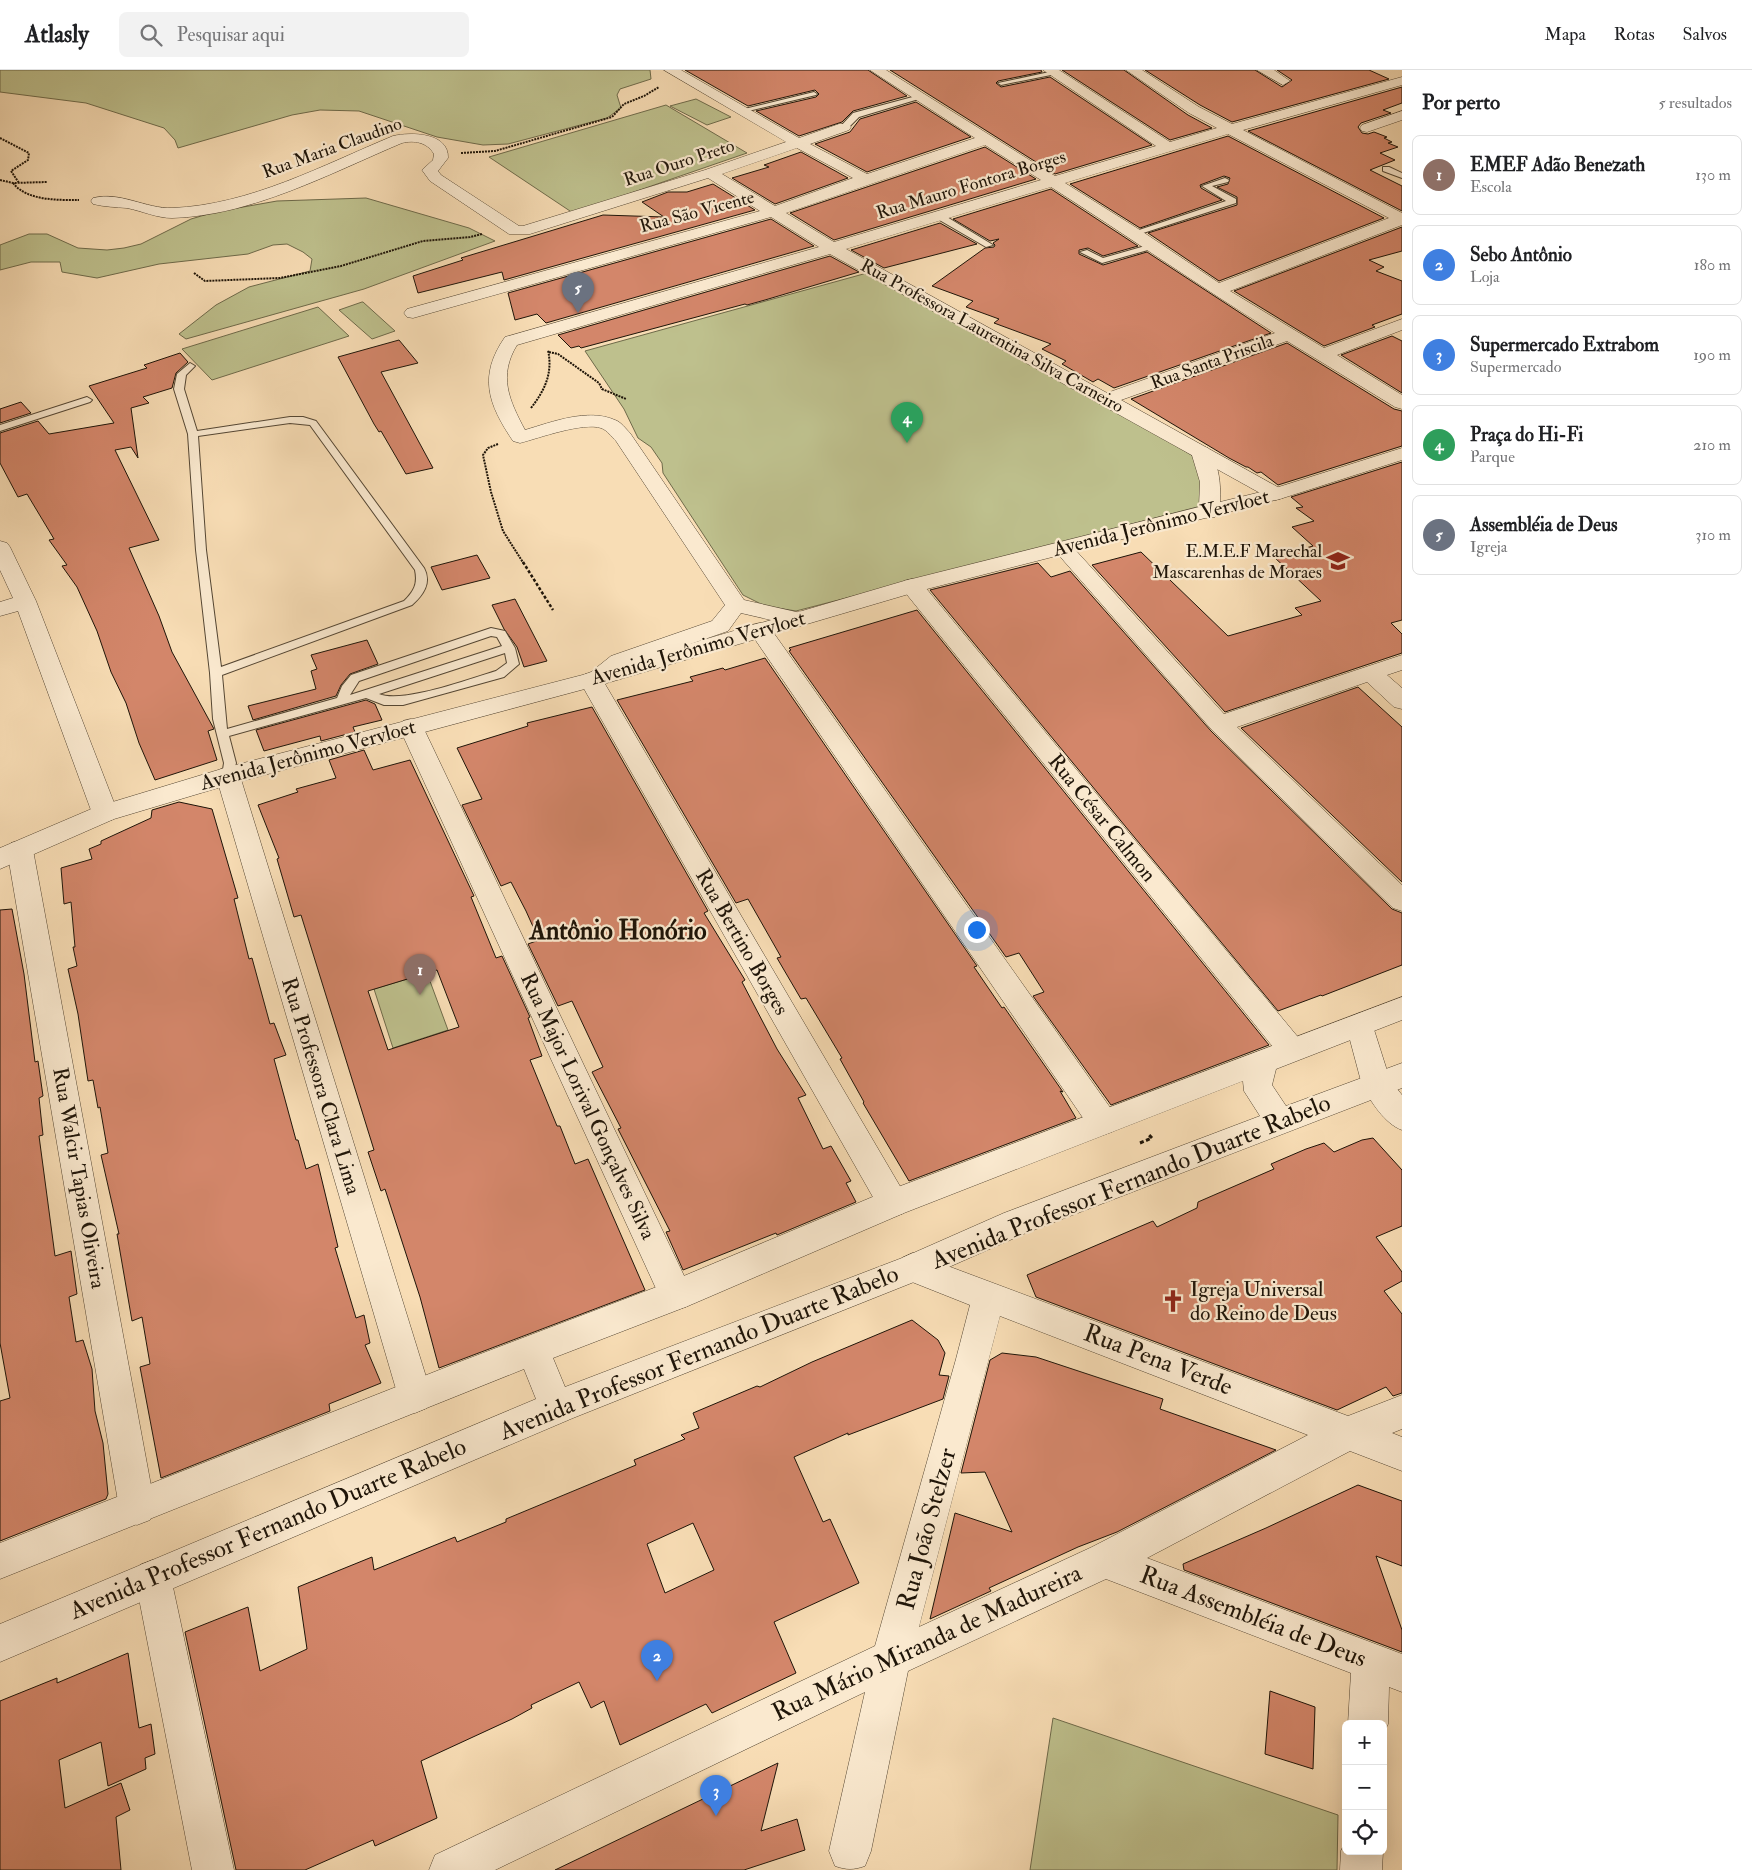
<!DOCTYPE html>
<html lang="pt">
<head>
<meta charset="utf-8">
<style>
  :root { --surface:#fff; --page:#f2f2f2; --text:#202124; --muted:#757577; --line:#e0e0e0; --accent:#8f2418 }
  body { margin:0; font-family:"IM FELL Double Pica",serif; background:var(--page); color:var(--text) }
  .controls { position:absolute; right:15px; bottom:15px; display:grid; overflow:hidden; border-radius:8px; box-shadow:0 5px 20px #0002 }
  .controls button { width:45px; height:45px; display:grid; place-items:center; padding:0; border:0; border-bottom:1px solid var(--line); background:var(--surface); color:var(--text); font:25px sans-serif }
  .you { position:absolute; left:976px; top:859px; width:18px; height:18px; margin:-12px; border:4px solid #fff; border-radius:50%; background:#1a73e8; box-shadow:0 0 0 8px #1a73e833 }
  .badge { display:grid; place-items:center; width:32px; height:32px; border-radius:50%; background:var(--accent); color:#fff; font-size:16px; font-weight:700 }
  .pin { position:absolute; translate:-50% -41px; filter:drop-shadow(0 1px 2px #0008) }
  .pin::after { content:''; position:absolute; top:26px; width:18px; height:15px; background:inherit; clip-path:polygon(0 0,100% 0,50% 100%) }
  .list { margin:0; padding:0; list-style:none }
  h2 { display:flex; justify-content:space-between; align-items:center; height:65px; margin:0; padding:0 20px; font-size:21px }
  h2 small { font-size:16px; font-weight:400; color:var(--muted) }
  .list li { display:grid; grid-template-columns:32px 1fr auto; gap:15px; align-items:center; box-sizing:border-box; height:80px; margin:0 10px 10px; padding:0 10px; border:1px solid var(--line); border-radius:8px }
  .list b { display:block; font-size:19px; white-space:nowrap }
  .list p { margin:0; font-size:16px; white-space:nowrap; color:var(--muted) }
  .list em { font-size:16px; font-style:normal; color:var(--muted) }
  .icon { flex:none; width:28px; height:28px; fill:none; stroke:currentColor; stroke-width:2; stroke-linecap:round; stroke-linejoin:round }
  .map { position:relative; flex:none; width:1402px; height:1800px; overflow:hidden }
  header { display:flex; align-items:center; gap:30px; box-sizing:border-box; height:70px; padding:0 25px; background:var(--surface); border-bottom:1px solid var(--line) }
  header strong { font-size:24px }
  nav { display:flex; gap:28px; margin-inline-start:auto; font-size:18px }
  .search { width:350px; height:45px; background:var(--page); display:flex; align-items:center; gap:12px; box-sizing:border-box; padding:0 18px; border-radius:8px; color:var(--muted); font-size:19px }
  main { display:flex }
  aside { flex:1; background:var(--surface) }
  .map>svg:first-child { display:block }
  .green { fill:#bec08d; stroke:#6e6a4a }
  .building { fill:#d3866a; stroke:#1e1408; fill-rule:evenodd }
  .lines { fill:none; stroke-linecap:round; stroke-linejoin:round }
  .service-casing { stroke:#544633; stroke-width:2 }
  .minor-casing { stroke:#544633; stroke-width:1 }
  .tertiary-casing { stroke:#544633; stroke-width:1 }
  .path-far2 { stroke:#1e1408; stroke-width:2; stroke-dasharray:2 1; stroke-linecap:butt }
  .path-far1 { stroke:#1e1408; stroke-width:2.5; stroke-dasharray:3 2; stroke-linecap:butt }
  .path { stroke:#1e1408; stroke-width:3; stroke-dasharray:4 2.5; stroke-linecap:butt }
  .service { fill:#fae9cf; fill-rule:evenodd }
  .minor { fill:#fae9cf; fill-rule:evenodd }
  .tertiary { fill:#fae9cf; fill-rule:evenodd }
  .labels { text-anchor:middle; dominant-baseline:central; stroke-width:4.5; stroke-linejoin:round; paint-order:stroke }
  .far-street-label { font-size:18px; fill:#1e1408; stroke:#fae9cf }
  .far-poi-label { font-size:18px; fill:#1e1408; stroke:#fae9cf; text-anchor:end }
  .street-label { font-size:21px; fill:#1e1408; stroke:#fae9cf }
  .poi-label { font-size:21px; fill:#1e1408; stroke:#fae9cf; text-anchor:start }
  .near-street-label { font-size:25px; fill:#1e1408; stroke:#fae9cf }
  .district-label { font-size:26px; font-weight:bold; fill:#1e1408; stroke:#fae9cf }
</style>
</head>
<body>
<header>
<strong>Atlasly</strong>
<div class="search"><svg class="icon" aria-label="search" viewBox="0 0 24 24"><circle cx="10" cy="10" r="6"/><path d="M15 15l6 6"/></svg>Pesquisar aqui</div>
<nav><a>Mapa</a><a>Rotas</a><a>Salvos</a></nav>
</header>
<main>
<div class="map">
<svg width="1402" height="1800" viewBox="0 0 1402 1800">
  <rect width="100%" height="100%" fill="#f8ddb5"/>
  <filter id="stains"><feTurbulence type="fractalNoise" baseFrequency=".004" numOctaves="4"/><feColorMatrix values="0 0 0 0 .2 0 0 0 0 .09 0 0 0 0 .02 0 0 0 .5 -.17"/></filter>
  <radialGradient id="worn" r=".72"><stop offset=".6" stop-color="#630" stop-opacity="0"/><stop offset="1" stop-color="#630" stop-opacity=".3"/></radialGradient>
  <path class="green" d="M0 0H650L651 9 620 19 617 25 621 38 607 48 508 74 483 75 437 67 359 41 320 40 292 45 178 78 175 70 164 58 86 33 0 22Z
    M696 29 731 47 707 55 670 36Z
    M666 35 747 83 573 143 489 87Z
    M366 128 469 158 495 171 364 219 186 269 179 264 216 235 249 217 310 201 312 189 303 182 287 174 273 175 248 184 159 194 97 208 62 202 60 192H31L0 200V175L29 164H47L78 178 107 180 124 178 141 174 191 149 215 142 277 131Z
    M867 203 1014 278 1203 392 1205 435 796 541 765 536 743 525 663 403 662 393 651 377 638 368 624 339 585 281Z
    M362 232H363L395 261 372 269 339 240Z
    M318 237 349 266 212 310 182 279Z
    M427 903 448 960 393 978 374 919Z
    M1053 1648 1338 1745 1337 1800H1030Z"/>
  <path class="building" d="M685 0H868L907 26 853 41 842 52 799 66 756 41 816 27 819 24 815 20 748 36Z
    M890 0H1041L1042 2 998 11 996 13 1001 17 1050 7 1152 75 1055 104Z
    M1062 0H1124L1188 45 1212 58 1170 70Z
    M1145 0H1255L1282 17 1292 10 1277 0H1369L1389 9 1232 52 1200 35Z
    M1402 17V33L1383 40 1391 43 1361 53 1358 57 1362 63 1368 64 1374 62 1387 67 1384 68 1392 72 1388 73 1398 77 1380 83 1395 90 1370 100 1402 116V141L1248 61Z
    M916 32 971 67 867 102 815 74 850 62 860 49Z
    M1228 66 1384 148 1219 211 1148 163 1237 135V127L1217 117 1228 114 1230 108 1224 106 1200 115 1201 118 1222 130 1140 158 1070 114Z
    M985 77 1036 109 834 170 790 143Z
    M801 82 848 108 775 134 732 108 769 97 764 95Z
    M713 114 755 140 504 210 502 202 418 223 413 206 463 190 461 188 603 145 664 147 642 132 668 122H687Z
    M1051 119 1138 176 1103 186 1088 178 1079 180V184L1103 195 1147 182 1271 263 1114 318 1098 309 1093 312 1062 294 1066 291 1042 279 1051 274 994 253 999 249 966 237 973 231 932 216 985 178 994 177 995 175 993 173 999 169 990 171 953 149Z
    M771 149 814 176 546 253 537 244 515 250 508 223Z
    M940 153 977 174 884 198 851 180Z
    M1402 157V181L1369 190 1384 197 1376 201 1402 211V244L1372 255 1375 257 1324 276 1234 221Z
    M830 186 859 202 765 230 747 235 745 234 581 278 579 276 571 278 558 265Z
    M1392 266 1402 271V323L1341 285Z
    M399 270 418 293 381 302 433 398 406 404 381 361 379 362 374 354 338 287Z
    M1287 273 1394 339 1402 341V376L1278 415 1261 402 1257 403 1248 397H1246L1229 388 1131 329Z
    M180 283 188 292 176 303 172 318 143 327 149 333 131 338 138 388 131 377 115 380 159 470 129 478 159 546 172 582 214 659 208 661 217 690 155 710 139 673 126 633 111 602 97 561 77 517 62 496 67 495 49 470 54 469 27 424 18 427 0 393V363L38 351 49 364 114 353 89 316 147 298 144 295Z
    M21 332 31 343 0 353V339Z
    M1402 392V550L1391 553 1402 564V583L1225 642 1092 495 1141 482 1228 566 1302 545 1295 538 1321 531 1274 487 1313 476 1292 457 1314 451 1296 438 1303 437 1291 427Z
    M477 485 490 508 442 520 431 497Z
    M1038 493 1051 507 1070 501 1211 661 1392 839 1402 843V895L1322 926 1321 925 1278 941 930 520Z
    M515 529 547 591 524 597 517 577 504 559 492 535Z
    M917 540 1269 975 1111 1035 1033 926 1044 922 1019 883 1006 887 789 581 791 580 789 578Z
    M367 570 378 594 350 604 341 615 336 626 253 650 248 636 316 619 311 601 317 599 311 585Z
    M765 588 977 896 974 897 1002 938 1004 937 1063 1022 1060 1021 1076 1048 909 1111 863 1033 864 1032 840 989 842 988 806 928 801 929 777 888 781 887 748 829 736 833 617 630 693 611 690 607 723 598 725 600Z
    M1358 617 1402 657V812L1241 658Z
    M366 630 375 634 382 650 353 657 355 662 321 671 320 666 264 681 256 660Z
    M592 637 708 841 704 843 745 910 742 912 777 979 806 1025 798 1028 823 1079 831 1076 851 1111 846 1113 856 1132 777 1165 776 1163 683 1200 666 1162 670 1161 618 1059 621 1058 592 1002 603 997 572 931 558 936 528 874 539 870 526 841 511 812 501 816 462 735 482 729 457 678 528 656 527 653Z
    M364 680 373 700 410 690 474 826 471 827 496 888 502 886 530 947 528 948 542 986 530 990 557 1056H560L575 1094 588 1089 645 1220 439 1298 420 1227 385 1119 381 1121 368 1082 374 1080 301 845 294 847 277 789 279 788 258 735 298 722 296 719 336 708 329 690ZM437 900 459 957 388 980 368 921Z
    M179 732 212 739 238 828 234 829 249 889 252 888 270 954 274 953 286 985 274 989 296 1070H298L306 1099 318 1094 338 1177 335 1178 356 1248 364 1245 370 1273 365 1275 381 1313 329 1334 330 1341 161 1408 140 1297 150 1294 142 1247 132 1251 117 1164H119L101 1085 108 1083 100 1037 98 1038 93 1010 88 1011 78 944 68 899 77 896 73 877H75L71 832 64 834 61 798 92 789 89 779 101 774V771L151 748 152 740Z
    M12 839 24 904 35 992 38 991 43 1026 39 1028 43 1065 39 1066 55 1186 71 1181 77 1224 69 1227 76 1272 83 1270 92 1299 95 1341 103 1373 108 1424 106 1429 0 1471V1331L10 1328 0 1273V840Z
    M1373 1068 1402 1100V1156L1376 1167 1402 1202V1211L1384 1221 1402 1244V1323L1393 1326 1386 1317 1337 1340 1036 1227 1027 1205 1153 1151 1157 1157 1197 1138 1198 1132 1274 1099 1271 1094 1306 1079 1324 1073 1334 1082 1362 1070Z
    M912 1250 938 1270 945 1283 939 1305 949 1306 943 1329 848 1365V1363L794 1387 823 1452 830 1449 859 1513 774 1552 796 1603 712 1643 706 1634 620 1675 604 1631 591 1638 579 1612 531 1635 532 1638 512 1649 421 1691 437 1748 375 1776 373 1770 305 1800H236L185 1562 248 1537 260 1601 307 1579 298 1517 372 1487 374 1500 455 1467 457 1472 506 1452V1449L636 1395 634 1390 685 1369 681 1365 699 1358 693 1343 757 1316 760 1317 812 1292ZM693 1453 714 1500 665 1523 647 1474Z
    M1002 1283 1036 1287 1163 1329 1160 1339 1276 1380 1117 1462 1078 1477 989 1518 991 1521 930 1549 955 1443 1012 1462 985 1402 961 1403 990 1290Z
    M1358 1415 1402 1431V1496L1376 1486 1402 1560V1582L1184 1500 1183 1494 1266 1458Z
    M128 1583 139 1658 151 1654 155 1684 145 1688 146 1699 108 1716 101 1672 59 1690 65 1738 121 1713 130 1740 116 1747 121 1800H0V1631L57 1608V1613Z
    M1270 1621 1315 1637 1313 1699 1265 1684Z
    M778 1693 761 1761 797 1749 805 1780 744 1800H555Z"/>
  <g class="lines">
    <defs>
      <path id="service" d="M1054 1 1056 2V4L1001 15 998 13Z
        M814 22 817 24 816 25 740 43 736 41Z
        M920 25 923 27 922 28 859 47 847 59 840 57 853 43Z
        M1383 97H1389L1402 103V108L1383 101Z
        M1225 108 1229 110 1228 112 1212 116 1236 129V133L1137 165 1130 163 1226 131 1202 116Z
        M936 144H942L993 175 986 177 936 148Z
        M1152 174H1155V178L1102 193 1080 182 1087 180 1103 188Z
        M190 293 195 296 186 305 184 319 197 361 290 347H303L316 351 424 498C432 513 423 525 412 535L222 605 227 659 337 628 342 616 351 605 491 558 505 561 515 578 519 594 504 607 403 635H384L366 628 229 666 236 693 232 709H224L222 706 224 693 213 649 210 603 196 480 188 364 174 319 177 304ZM290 353 310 355 415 500C418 514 414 521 404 531L221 597 206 480 198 366ZM491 566 497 567 502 576 350 625 359 611ZM505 583 507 593 496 601C469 609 402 634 379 624Z
        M87 327 92 330 90 332 0 361V355Z"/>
      <path id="minor" d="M664 0H681L799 68 839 54H849L851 57 849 60 810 74 867 104 975 68 870 0H886L1055 106 1156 76 1043 0H1059L1170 72 1217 58 1189 43 1126 0H1142L1199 37 1232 54 1402 7V15L1243 60 1402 143V155L1230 221 1324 278 1402 249V260L1337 285 1402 325V339L1395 337 1287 271 1121 330 1283 420 1286 424 1283 428 1276 430 1269 428 830 184 517 275C498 306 509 330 525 360 552 352 588 338 615 350 621 352 625 358 630 363L744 530 805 544 808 549 805 554 797 556 741 543 728 561 627 596 605 614 904 1123 909 1133 904 1143 893 1147 882 1143 579 610 583 605 591 602 611 586 712 551 725 535 616 371C612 367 607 360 601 358 583 352 539 368 520 373L513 371C488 334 478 306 505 267L819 177 771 147 413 248 407 247 404 243 407 239 760 141 708 108 530 164H509L430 111 422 100 433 90 434 84C427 72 414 70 402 73 331 103 251 146 172 148 157 148 142 141 127 138 116 137 105 137 93 134L91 131 93 128C120 121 146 139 172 138 250 135 323 95 393 66 410 62 449 62 448 88L438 101 441 105 519 156H523L705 100 786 72ZM1228 64 1389 148 1219 213 1140 160 1065 113ZM985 75 1041 110 834 172 786 143ZM797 78 853 108 775 136 722 104ZM1051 117C1126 165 1199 216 1275 263L1107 323 846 179Z
        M1257 0H1274L1290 11 1283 15Z
        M1402 41V50L1367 62 1362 61 1360 58 1362 55Z
        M0 471 7 473 10 477 36 531 118 743 114 749 105 752 96 749 92 743 18 541 0 546V532L13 528 0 500Z
        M1063 472 1070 474 1224 644 1402 585V600L1387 605 1402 618V639L1394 637 1367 612 1237 657 1402 815V841L1393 838 1212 660 1056 482 1053 478 1056 474Z
        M912 509 920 511 1302 972 1306 980 1302 988 1292 992 1282 988 904 521 901 516 904 511Z
        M760 553 768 555 1114 1043 1118 1052 1114 1061 1103 1065 1092 1061 752 565 749 560 752 555Z
        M411 649 419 651 423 657 688 1214 692 1225 688 1236 676 1240 664 1236 399 657 403 651Z
        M228 697 237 700 240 706 432 1326 427 1338 415 1343 403 1338 398 1326 216 706 219 700Z
        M20 771 29 773 33 780 155 1437 150 1450 137 1455 124 1450 119 1437 7 780 11 773Z
        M1360 943 1370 947 1390 1010 1402 1025V1060C1385 1054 1371 1032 1362 1015L1346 955 1350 947Z
        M913 1183 1348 1346 1402 1325V1359L1392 1363 1402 1367V1401L1350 1381 1147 1488 1402 1584V1622L1389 1617 1388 1654 1383 1664V1654H1348L1351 1603 1106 1509 908 1601 871 1781 865 1796C853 1800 847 1800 835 1796L829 1781 865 1622 495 1800H429L435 1785 875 1576 956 1289 970 1235 902 1208 897 1198 902 1188ZM1000 1246 1308 1365 1092 1477 919 1557Z
        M153 1490 166 1495 171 1508 234 1800H192L135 1508 140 1495Z
        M1346 1771V1781H1383L1382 1800H1340L1341 1781Z"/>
      <path id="tertiary" d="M1201 376 1208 378C1219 394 1221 413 1220 432L1269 420 1402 378V390L1283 428 1217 445 1215 447 1205 448 919 521 607 613 231 714 114 749 0 799V778L96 737 228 697 594 602 904 511 1199 437 1200 412 1191 382 1194 378Z
        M1402 927V950L1276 999 1272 1015 1286 1036 1402 993V1018L1026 1163 924 1208 573 1348 0 1592V1554L536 1329 524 1299 0 1509V1473L462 1291 667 1213 882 1123ZM1243 1011 1244 1021 1260 1046 1004 1143 902 1188 565 1317 553 1288 688 1236 904 1143Z"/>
    </defs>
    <use href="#service" class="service-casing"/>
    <use href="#minor" class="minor-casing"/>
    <use href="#tertiary" class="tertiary-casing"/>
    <path class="path-far2" d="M0 68 29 83 28 90 11 101 19 113
      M461 83 495 81 612 47 624 34 644 26 659 17
      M0 110 13 113 47 112
      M13 113C27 131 58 130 79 130
      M194 203 205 211 280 208 341 196 423 171 470 167 482 164
      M549 282 558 284 599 313 602 319 626 329
      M531 338C545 320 553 303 548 280
      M498 374 488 378 483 385 491 422 503 461 524 494"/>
    <path class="path-far1" d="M523 492 553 540"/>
    <path class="path" d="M1140 1073 1152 1068 1148 1064"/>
    <use href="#service" class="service"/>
    <use href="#minor" class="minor"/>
    <use href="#tertiary" class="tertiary"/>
  </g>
  <defs>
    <symbol id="school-bare" viewBox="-9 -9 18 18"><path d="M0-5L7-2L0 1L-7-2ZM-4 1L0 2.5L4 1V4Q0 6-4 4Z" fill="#8f2418" stroke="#fae9cf" stroke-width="2.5" paint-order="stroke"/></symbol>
    <symbol id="church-bare" viewBox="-9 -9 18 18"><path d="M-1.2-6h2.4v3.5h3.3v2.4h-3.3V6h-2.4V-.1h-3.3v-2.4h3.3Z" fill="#8f2418" stroke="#fae9cf" stroke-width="2.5" paint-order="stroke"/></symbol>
  </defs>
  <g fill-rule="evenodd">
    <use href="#school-bare" x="1322" y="475" width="32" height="32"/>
    <use href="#church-bare" x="1157" y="1215" width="32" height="32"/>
  </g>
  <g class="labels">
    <g class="far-street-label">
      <text transform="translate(332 78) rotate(-20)">Rua Maria Claudino</text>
      <text transform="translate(679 93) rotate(-18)">Rua Ouro Preto</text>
      <text transform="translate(971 115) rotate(-17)">Rua Mauro Fontora Borges</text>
      <text transform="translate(697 142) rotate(-15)">Rua São Vicente</text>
      <text transform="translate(992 266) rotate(29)">Rua Professora Laurentina Silva Carneiro</text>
      <text transform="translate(1212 292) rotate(-20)">Rua Santa Priscila</text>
    </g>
    <g class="far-poi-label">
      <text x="1322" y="481">E.M.E.F Marechal<tspan x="1322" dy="21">Mascarenhas de Moraes</tspan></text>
    </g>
    <g class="street-label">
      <text transform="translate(1161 453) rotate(-14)">Avenida Jerônimo Vervloet</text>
      <text transform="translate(698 578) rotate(-16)">Avenida Jerônimo Vervloet</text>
      <text transform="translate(308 685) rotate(-15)">Avenida Jerônimo Vervloet</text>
      <text transform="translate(1102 748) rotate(51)">Rua César Calmon</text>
      <text transform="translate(742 872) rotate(60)">Rua Bertino Borges</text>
      <text transform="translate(321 1016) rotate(73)">Rua Professora Clara Lima</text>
      <text transform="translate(588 1036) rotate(65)">Rua Major Lorival Gonçalves Silva</text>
      <text transform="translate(79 1108) rotate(80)">Rua Walcir Tapias Oliveira</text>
    </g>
    <g class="poi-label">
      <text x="1190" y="1219">Igreja Universal<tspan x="1190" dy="24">do Reino de Deus</tspan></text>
    </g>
    <g class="near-street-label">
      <text transform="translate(1131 1112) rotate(-22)">Avenida Professor Fernando Duarte Rabelo</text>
      <text transform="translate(699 1283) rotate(-22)">Avenida Professor Fernando Duarte Rabelo</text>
      <text transform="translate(1158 1290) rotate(21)">Rua Pena Verde</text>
      <text transform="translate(268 1459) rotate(-23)">Avenida Professor Fernando Duarte Rabelo</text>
      <text transform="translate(927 1459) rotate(-75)">Rua João Stelzer</text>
      <text transform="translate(1253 1547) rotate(21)">Rua Assembléia de Deus</text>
      <text transform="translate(927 1573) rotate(-25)">Rua Mário Miranda de Madureira</text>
    </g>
    <g class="district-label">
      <text x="618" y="861">Antônio Honório</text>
    </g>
  </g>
  <rect width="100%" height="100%" filter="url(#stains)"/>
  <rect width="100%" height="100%" fill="url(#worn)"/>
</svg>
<div class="controls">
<button>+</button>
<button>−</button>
<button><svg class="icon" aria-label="locate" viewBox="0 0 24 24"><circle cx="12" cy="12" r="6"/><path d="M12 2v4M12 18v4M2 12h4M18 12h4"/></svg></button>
</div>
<div class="you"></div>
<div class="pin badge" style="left:420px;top:925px;background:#8d6e63">1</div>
<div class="pin badge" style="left:657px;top:1611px;background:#3f7fe0">2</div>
<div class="pin badge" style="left:716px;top:1746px;background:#3f7fe0">3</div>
<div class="pin badge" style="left:907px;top:373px;background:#2e9e5b">4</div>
<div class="pin badge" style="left:578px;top:243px;background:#6b7280">5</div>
</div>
<aside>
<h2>Por perto<small>5 resultados</small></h2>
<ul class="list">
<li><span class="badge" style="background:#8d6e63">1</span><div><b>EMEF Adão Benezath</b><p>Escola</p></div><em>130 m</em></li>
<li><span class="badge" style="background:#3f7fe0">2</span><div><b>Sebo Antônio</b><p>Loja</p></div><em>180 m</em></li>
<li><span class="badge" style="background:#3f7fe0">3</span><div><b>Supermercado Extrabom</b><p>Supermercado</p></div><em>190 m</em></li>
<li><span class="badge" style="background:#2e9e5b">4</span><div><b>Praça do Hi-Fi</b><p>Parque</p></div><em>210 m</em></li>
<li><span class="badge" style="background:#6b7280">5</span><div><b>Assembléia de Deus</b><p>Igreja</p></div><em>310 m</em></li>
</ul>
</aside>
</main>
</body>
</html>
